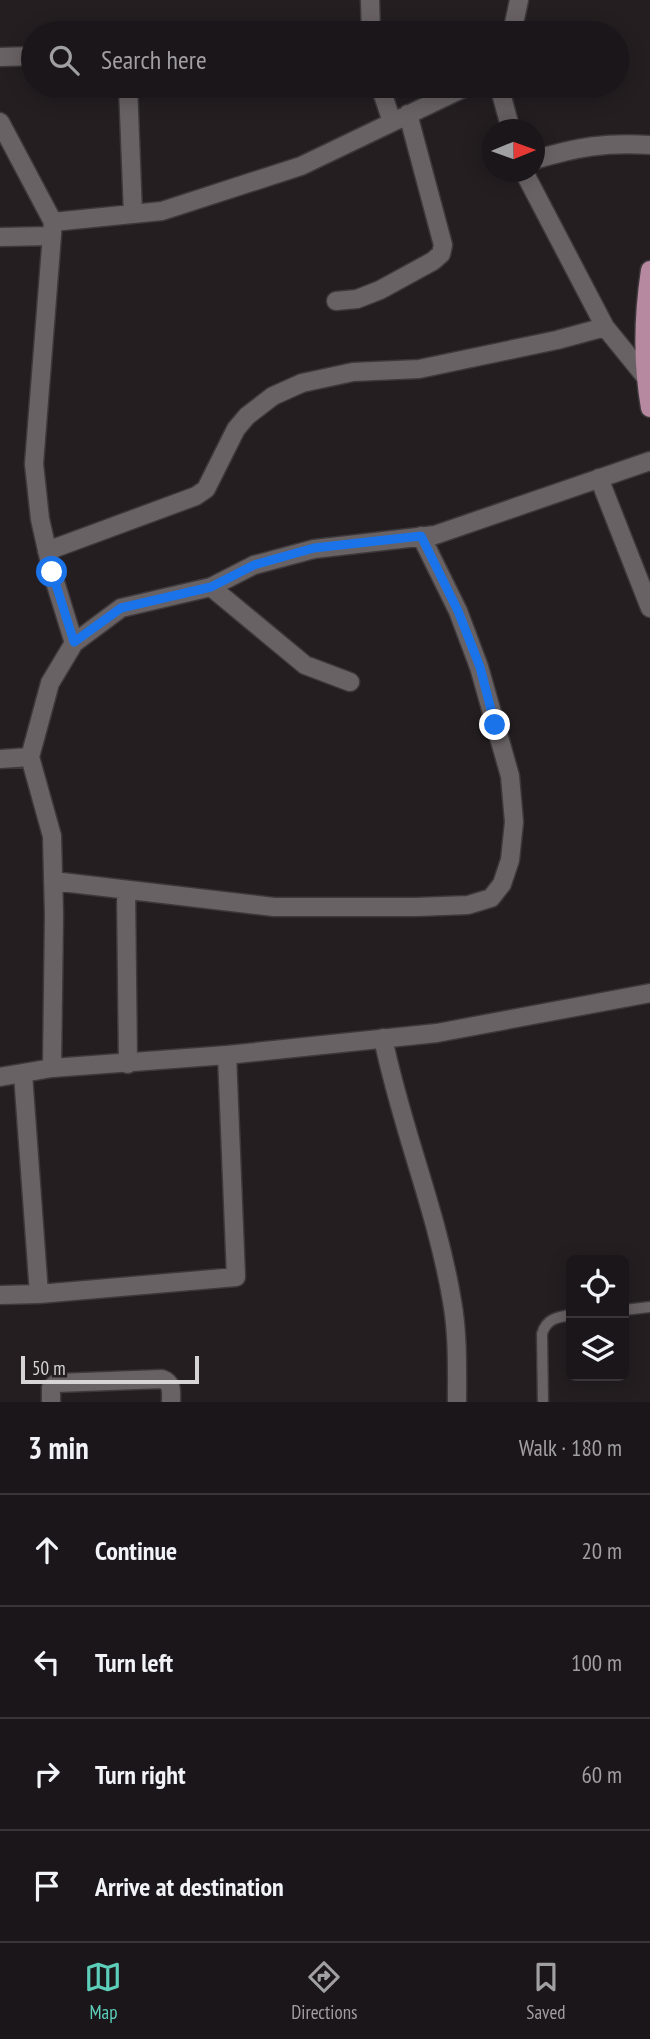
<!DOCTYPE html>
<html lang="en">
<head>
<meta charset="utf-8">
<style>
  :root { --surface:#1b1619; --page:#241f22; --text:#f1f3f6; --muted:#a09fa2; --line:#393538; --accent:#5dceba }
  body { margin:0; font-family:"PT Sans Narrow",sans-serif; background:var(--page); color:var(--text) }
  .controls { position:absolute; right:21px; bottom:21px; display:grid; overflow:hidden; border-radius:10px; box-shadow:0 4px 18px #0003 }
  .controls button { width:63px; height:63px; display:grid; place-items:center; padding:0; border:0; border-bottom:2px solid var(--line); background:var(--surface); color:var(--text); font:35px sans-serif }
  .compass { position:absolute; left:482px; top:119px; width:63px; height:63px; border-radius:50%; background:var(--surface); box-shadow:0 4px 18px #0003; rotate:89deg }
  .scale { position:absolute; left:21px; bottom:18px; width:178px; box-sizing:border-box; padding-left:7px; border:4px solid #d7d4d5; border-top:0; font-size:19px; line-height:24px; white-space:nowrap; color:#d7d4d5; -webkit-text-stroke:5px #241e21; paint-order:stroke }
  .stop { position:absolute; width:21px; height:21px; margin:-16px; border:5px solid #1a73e8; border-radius:50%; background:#fff }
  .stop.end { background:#1a73e8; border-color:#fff; box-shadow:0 2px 7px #0008 }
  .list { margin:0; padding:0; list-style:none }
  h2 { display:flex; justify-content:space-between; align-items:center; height:91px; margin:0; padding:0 28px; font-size:30px }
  h2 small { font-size:23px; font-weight:400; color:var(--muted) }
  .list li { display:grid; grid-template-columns:46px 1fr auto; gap:21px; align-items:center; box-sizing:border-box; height:112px; padding:0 28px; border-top:2px solid var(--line) }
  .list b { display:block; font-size:26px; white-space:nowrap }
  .list em { font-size:23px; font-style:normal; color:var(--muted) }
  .icon { flex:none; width:38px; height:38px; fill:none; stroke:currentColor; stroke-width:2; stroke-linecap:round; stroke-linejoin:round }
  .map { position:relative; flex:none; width:650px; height:1402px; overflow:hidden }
  .search { position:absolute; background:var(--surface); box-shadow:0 4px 18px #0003; left:21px; right:21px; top:21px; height:77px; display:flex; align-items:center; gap:18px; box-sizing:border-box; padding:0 24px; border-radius:38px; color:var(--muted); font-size:26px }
  .sheet { height:539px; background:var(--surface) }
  nav { display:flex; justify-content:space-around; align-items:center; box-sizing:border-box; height:98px; border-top:2px solid var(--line); background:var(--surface); font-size:19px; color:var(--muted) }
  nav a { display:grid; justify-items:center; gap:4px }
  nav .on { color:var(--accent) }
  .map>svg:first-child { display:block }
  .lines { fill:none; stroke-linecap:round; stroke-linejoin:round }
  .lane-casing { stroke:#3d393b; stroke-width:13 }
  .street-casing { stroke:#3d393b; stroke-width:21 }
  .secondary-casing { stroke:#3d393b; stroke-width:21 }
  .primary-casing { stroke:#3d393b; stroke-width:21 }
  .lane { stroke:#696265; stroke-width:10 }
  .street { stroke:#696265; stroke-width:18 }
  .secondary { stroke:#696265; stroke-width:18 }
  .primary { stroke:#b689a0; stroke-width:18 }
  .route { stroke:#1a73e8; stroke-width:9 }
</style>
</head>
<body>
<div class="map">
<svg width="650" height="1402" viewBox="0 0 650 1402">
  <rect width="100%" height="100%" fill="#241e21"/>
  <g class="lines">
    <defs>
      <path id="lane" d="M624 1310 650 1307
        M543 1402 542 1334C546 1319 557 1317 571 1315"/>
      <path id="street" d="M370 0 371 33
        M512 33 519 0
        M0 57 33 56
        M128 86 133 214
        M380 86 392 122
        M499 86 511 130
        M0 122 53 222 162 211 301 166 468 86
        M534 160C577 147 606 142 650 145
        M524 172 605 327 644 375
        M53 222 34 464 40 519 52 572 74 643
        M0 237 52 236
        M336 301 357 299 380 290 433 261 441 254 443 245 408 114
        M599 478 650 608
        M47 551 196 496 206 489 236 429 247 416 273 396 302 383 353 372 419 369 557 340 605 327
        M211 587 305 665 350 682
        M0 759 30 757
        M53 881 274 907H416L468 905 491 898 502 884 510 860 514 822 510 776 479 667 458 611 421 536
        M126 891 128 1064
        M383 1038C401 1127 437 1211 452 1301 458 1334 457 1369 457 1402
        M52 1068 54 915 52 836 30 757 50 683 74 643 121 608 211 587 254 565 314 549 435 535 650 461
        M23 1074 39 1294 236 1277 227 1055
        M0 1295 39 1294
        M51 1402V1388L57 1383 162 1379C173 1383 171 1392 171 1402"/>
      <path id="secondary" d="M0 1077 52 1068 227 1055 437 1033 650 993"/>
      <path id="primary" d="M650 270C643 316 642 362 650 408"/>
    </defs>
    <use href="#lane" class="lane-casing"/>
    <use href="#street" class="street-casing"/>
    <use href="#secondary" class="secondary-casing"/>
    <use href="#primary" class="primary-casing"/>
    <use href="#lane" class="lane"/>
    <use href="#street" class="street"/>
    <use href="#secondary" class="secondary"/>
    <use href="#primary" class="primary"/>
  </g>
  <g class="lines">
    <path class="route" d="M52 572 74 642 121 608 211 587 254 565 314 548 421 536 458 611 480 667 495 725"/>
  </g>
</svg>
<div class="controls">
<button><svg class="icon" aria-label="locate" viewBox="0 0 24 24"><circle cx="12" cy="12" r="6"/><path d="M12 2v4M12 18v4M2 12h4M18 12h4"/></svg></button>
<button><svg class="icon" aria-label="layers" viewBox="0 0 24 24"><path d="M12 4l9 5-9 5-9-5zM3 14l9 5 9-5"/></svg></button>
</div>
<svg class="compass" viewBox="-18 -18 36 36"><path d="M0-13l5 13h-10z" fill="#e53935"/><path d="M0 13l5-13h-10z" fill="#a09fa2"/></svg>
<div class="scale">50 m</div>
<div class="stop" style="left:52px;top:572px"></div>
<div class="stop end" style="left:495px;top:725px"></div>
<div class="search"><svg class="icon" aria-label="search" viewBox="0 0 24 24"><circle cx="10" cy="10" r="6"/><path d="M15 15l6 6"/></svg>Search here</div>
</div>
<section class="sheet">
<h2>3 min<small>Walk · 180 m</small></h2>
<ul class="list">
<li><svg class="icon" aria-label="ahead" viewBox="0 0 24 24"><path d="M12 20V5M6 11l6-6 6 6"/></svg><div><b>Continue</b></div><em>20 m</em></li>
<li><svg class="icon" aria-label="left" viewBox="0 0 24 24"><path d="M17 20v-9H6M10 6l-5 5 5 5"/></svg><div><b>Turn left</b></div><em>100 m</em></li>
<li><svg class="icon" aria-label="right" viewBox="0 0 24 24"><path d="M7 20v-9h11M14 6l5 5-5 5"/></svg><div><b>Turn right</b></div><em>60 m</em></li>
<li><svg class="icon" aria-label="arrive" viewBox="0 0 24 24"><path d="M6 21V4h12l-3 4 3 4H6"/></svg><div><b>Arrive at destination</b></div></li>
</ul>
</section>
<nav>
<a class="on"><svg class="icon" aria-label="map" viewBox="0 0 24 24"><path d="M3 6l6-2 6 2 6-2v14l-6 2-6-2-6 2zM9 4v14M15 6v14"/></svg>Map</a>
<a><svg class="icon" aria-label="directions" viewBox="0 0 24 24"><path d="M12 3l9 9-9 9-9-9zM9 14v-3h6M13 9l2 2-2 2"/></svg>Directions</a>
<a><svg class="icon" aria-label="saved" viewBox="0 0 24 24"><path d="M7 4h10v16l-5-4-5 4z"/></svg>Saved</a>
</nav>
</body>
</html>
